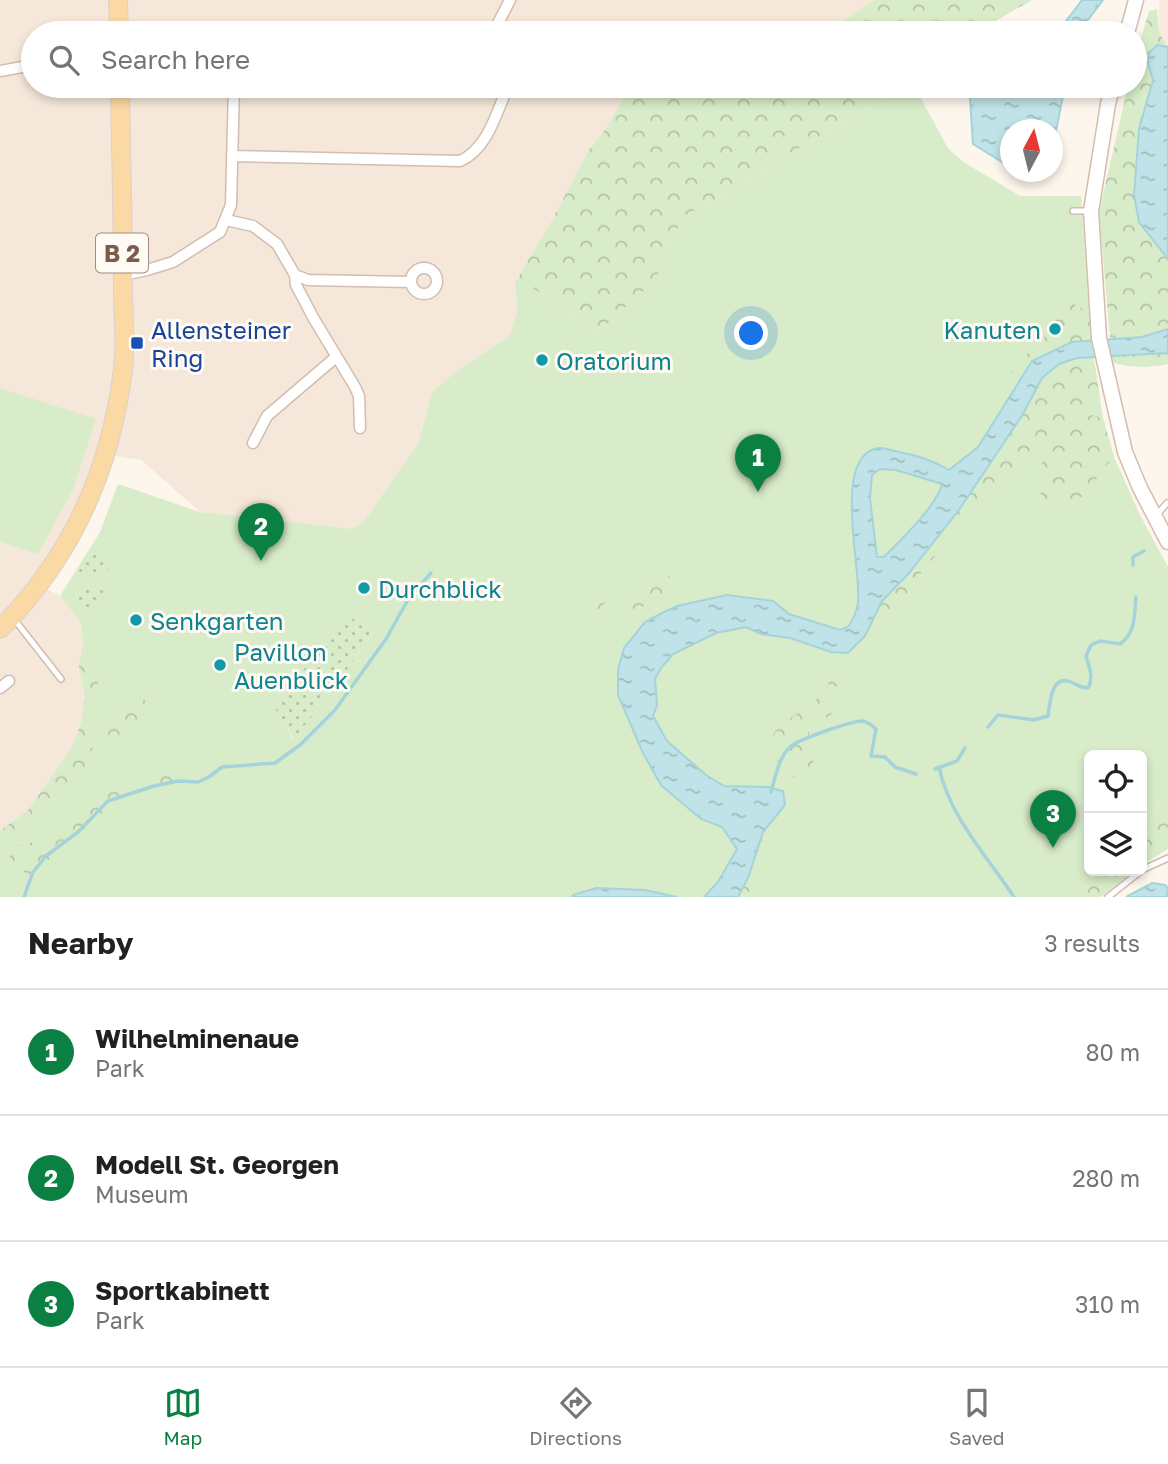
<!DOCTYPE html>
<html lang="en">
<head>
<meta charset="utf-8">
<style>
  :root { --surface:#fff; --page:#f2f2f2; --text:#202124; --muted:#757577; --line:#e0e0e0; --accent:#0b8043 }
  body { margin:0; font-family:"Golos Text",sans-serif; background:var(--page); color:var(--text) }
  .controls { position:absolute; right:21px; bottom:21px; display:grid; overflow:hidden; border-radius:10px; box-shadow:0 4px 10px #0003 }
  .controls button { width:63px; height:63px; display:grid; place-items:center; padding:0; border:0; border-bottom:2px solid var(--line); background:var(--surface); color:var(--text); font:35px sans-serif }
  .compass { position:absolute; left:1000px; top:119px; width:63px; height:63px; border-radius:50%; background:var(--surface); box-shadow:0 4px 10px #0003; rotate:7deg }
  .you { position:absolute; left:752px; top:334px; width:24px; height:24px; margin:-18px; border:5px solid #fff; border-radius:50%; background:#1a73e8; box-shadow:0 0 0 10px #1a73e833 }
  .badge { display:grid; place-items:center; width:46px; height:46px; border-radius:50%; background:var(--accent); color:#fff; font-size:23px; font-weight:700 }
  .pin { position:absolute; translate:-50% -58px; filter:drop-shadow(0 2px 4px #0008) }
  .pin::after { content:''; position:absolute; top:37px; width:24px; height:21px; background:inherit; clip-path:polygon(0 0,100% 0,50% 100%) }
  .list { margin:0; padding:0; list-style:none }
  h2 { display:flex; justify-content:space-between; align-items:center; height:91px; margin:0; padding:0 28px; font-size:30px }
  h2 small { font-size:23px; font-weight:400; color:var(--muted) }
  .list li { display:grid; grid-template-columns:46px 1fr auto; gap:21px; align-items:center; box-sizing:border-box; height:126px; padding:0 28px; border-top:2px solid var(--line) }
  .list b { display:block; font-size:26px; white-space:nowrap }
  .list p { margin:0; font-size:23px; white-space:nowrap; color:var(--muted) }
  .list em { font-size:23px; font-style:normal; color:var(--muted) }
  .icon { flex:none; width:38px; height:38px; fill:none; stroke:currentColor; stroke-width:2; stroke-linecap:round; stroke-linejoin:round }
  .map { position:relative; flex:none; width:1168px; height:897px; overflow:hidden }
  .search { position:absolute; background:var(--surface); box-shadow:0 4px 10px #0003; left:21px; right:21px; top:21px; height:77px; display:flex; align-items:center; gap:18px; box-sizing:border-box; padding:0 24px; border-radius:38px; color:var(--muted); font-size:26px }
  .sheet { height:469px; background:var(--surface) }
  nav { display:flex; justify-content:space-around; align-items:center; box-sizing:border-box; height:98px; border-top:2px solid var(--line); background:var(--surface); font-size:19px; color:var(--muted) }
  nav a { display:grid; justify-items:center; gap:4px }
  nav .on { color:var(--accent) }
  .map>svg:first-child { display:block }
  .residential { fill:#f5e8da }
  .commercial { fill:#fde8e0 }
  .green { fill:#d8ecc9; fill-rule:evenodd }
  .forest { fill:url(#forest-crowns) }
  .garden { fill:url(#garden-dots) }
  .water { fill:url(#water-ripples); stroke:#a5d3da; stroke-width:2; fill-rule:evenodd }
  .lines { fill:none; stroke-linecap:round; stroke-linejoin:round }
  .stream { stroke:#a5d3da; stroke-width:3.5 }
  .service-casing { stroke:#d1beb0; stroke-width:8 }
  .minor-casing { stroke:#d1beb0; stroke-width:13 }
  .tertiary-casing { stroke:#d1beb0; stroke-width:17 }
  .primary-casing { stroke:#dad1cd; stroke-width:20 }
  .service { stroke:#fff; stroke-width:5 }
  .minor { stroke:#fff; stroke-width:10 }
  .tertiary { stroke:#fff; stroke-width:14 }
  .primary { stroke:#fbd9a5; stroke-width:18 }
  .culture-dot { fill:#0f9aa8; stroke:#fffaf3; stroke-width:2.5 }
  .transit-dot { fill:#1a4fb4; stroke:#fffaf3; stroke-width:2.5 }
  .labels { text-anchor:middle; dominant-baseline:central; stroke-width:6; stroke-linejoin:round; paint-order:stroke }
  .shield { fill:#fffaf3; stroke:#a28b7f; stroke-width:2 }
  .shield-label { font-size:23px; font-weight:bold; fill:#7a5c4d }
  .transit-label { font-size:24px; fill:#164399; stroke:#fffaf3; text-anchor:start }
  .culture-label { font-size:24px; fill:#0d838f; stroke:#fffaf3; text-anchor:start }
</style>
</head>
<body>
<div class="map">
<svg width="1168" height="897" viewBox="0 0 1168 897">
  <defs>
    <pattern id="forest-crowns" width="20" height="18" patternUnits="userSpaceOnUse" patternTransform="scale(1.75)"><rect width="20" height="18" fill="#d8ecc9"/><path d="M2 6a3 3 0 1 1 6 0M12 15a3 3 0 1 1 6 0" fill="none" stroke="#b4c2a5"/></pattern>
    <pattern id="garden-dots" width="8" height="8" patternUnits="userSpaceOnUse" patternTransform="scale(1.75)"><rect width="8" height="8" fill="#d8ecc9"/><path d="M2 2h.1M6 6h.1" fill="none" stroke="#b4c2a5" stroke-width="1.8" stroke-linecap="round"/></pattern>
    <pattern id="water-ripples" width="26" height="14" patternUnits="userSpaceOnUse" patternTransform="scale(1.75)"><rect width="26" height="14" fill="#bfe3e8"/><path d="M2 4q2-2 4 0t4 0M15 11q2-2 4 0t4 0" fill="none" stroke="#a0bbbe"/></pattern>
  </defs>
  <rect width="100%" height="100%" fill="#fdf6ec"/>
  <path class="residential" d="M0 0H874L829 31 813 33H33V86H630L607 127 588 151 552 220 515 282 517 311 510 335 453 374 432 392 418 444 364 521 352 530 200 512 141 460 103 454 65 541 0 624Z
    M43 587 60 596 81 623 83 645 79 666 85 697 81 722 72 748 29 809 0 831V633Z"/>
  <path class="commercial" d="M1159 0H1168V47L1159 32Z"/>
  <path class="green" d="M901 86H914L948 148 962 161 1020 196H1081L1091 340 1103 418 1114 457 1139 513 1168 567V798L1142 822V755H1089V871H1097L1078 897H0V831L29 809 72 748 81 723 85 697 79 666 83 645 81 623 60 596 100 532 118 484 200 512 352 529 364 521 418 444 432 392 453 374 510 335 517 311 515 282 517 279 542 294 597 335 618 313 655 280 664 252 685 215 723 196 794 151 839 127ZM352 618 372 634 331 692 293 739 273 703Z
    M0 388 96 419 73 490 38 554 0 542Z"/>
  <path class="forest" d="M874 0H1032L975 33H813L829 31Z
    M1157 9 1159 32 1168 47 1157 45 1148 64 1153 80 1139 129 1134 195 1139 222 1168 259V329L1142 337 1110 338 1099 212 1128 86H1135V59L1149 11Z
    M630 86H901L839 127 794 151 723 196 685 215 664 252 656 280 618 313 597 335 542 294 517 279 552 220 588 151 607 127Z
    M1070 299 1077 307 1089 311 1091 340 1072 342 1032 361 1011 395 1007 378C1020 357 1041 345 1054 325L1050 317 1056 308Z
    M1168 353V364C1152 368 1128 368 1112 362V355Z
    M1093 356 1099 392 1096 399 1035 444 1018 466 995 481 913 583 894 621 875 641 865 636 882 602 909 573 959 510 1023 414 1042 378 1059 364 1077 358Z
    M1091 415 1103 418 1114 457C1090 480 1093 501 1054 507L1041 495 1039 485 1044 453 1076 422Z
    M672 575 677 587 635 611 629 603C641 589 655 582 672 575Z
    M602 587 612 596 589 619 580 612Z
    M83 645 100 676 87 724 96 732 90 746 96 752H103L140 729 143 730V734L87 777 77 789 0 853V831L29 809 72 748 81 723 85 697 79 666Z
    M832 668 842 669 840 681 832 692V714L809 728V740L806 744 814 760 812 768 793 778 792 762 771 761C758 725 805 715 822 694 829 687 830 677 832 668Z
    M137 699H144L151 714 105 744 102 742V737L125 716Z
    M155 775 195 777 110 802 98 820 60 847 37 873 27 897H18L26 874 20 867 4 873V862L20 845 44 840 76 824 105 792 132 790 154 783Z
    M1168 798V849L1142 865V822Z
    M763 832 761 858 747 897H738L748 878Z
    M1097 871H1134L1101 897H1078Z"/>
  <path class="garden" d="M90 550 114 568 85 577 76 571Z
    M102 583 108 587 88 613 69 596Z
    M352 618 372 634 331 692 294 739 272 703Z"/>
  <path class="water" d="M1082 0H1103L1078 33H1027L1030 30 1050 28 1057 33Z
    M1157 45 1168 47V259L1139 222 1134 195 1139 129 1153 80 1148 64 1149 53Z
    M979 86H1065L1053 146 1052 130H1010V167L973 144 970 98Z
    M1168 329V353L1077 358 1059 364 1042 378 1023 414 959 510 909 573 882 601 865 636 848 653 831 652 790 638 761 634 746 627 716 633 673 654 661 668 655 679 657 705 653 716 667 741 706 775 724 786 768 787 783 791 785 805 763 832 748 878 738 897H704L718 882 737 849 722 827 701 819 661 785 643 753 618 695V670L624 648 645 622 662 613 677 606 727 595 773 601 789 614 840 630 848 627C853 620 857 611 858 602 862 569 831 456 878 448 885 447 892 451 899 452 918 456 932 460 949 470L978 447 1032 361 1072 342 1142 337ZM880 469 896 470 942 484C938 504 900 541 884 557H877L870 499 872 475Z
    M1152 883 1165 885 1168 888 1167 897H1126Z
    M596 888 645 890 677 897H572L573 895Z"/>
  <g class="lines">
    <path class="stream" d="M1133 565V557L1144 551
      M988 727 998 715 1034 720 1048 716C1050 703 1051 674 1071 682 1078 685 1080 688 1088 688 1094 678 1089 666 1086 656L1091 645 1100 641 1120 644C1136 633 1134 615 1136 597
      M939 767C949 816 987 856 1014 897
      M935 769 957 761 965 748
      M771 792C775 778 779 757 790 747 799 739 852 721 862 721 869 722 871 725 876 729L871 756 885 757 895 767 916 774
      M24 897 33 872 46 856 78 832 108 801 154 786 178 781 198 782 209 777 222 767 275 763 300 745 335 710 386 639 409 598 431 573"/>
    <defs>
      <path id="service" d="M1073 211H1091
        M1155 517 1167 503
        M14 619 61 679
        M1142 870 1168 858
        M1108 897 1141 871"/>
      <path id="minor" d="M248 33 257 30 418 33
        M493 33 510 0
        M0 71 33 65
        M232 156 460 161C488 149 497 111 508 86
        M226 220 253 226 277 244 295 275 296 285 314 319 355 387 359 396 360 428
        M411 281a13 13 0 1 1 26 0a13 13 0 1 1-26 0Z
        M123 275 147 270 173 262 220 232 231 205 234 86
        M295 275 308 280 410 282
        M253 443 267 416 336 357
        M0 688 9 681"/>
      <path id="tertiary" d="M1127 33 1136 0
        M1113 86 1108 104 1091 211 1099 338 1125 452 1140 488 1168 542"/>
      <path id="primary" d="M118 0 119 33
        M0 629C71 558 111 469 123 369 126 343 123 315 123 289 123 221 121 153 120 86"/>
    </defs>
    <use href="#service" class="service-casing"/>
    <use href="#minor" class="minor-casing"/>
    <use href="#tertiary" class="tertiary-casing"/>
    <use href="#primary" class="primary-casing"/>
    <use href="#service" class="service"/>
    <use href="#minor" class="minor"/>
    <use href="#tertiary" class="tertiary"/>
    <use href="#primary" class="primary"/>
  </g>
  <g class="culture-dot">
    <circle cx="1055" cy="329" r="7"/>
    <circle cx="542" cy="360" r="7"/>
    <circle cx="364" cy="588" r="7"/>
    <circle cx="136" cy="620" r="7"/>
    <circle cx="220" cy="665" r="7"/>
  </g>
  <rect class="transit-dot" x="130" y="336" width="14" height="14" rx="3.5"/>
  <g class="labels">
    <rect class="shield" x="96" y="233.5" width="52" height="39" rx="5"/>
    <g class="shield-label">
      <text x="122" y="253">B 2</text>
    </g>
    <g class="transit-label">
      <text x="151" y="329">Allensteiner<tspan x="151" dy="28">Ring</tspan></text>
    </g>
    <g class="culture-label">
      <text x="1041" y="329" text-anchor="end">Kanuten</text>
      <text x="556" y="360">Oratorium</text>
      <text x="378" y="588">Durchblick</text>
      <text x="150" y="620">Senkgarten</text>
      <text x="234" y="651">Pavillon<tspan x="234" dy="28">Auenblick</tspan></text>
    </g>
  </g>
</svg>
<div class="controls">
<button><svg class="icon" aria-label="locate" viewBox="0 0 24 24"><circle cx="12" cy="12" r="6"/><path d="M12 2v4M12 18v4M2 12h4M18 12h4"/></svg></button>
<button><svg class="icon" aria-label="layers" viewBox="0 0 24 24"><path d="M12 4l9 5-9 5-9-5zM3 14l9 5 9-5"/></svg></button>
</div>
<svg class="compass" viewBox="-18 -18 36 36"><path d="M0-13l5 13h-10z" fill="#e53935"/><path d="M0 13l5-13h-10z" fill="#757577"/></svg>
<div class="you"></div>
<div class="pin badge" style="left:758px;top:492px">1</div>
<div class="pin badge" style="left:261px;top:561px">2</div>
<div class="pin badge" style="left:1053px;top:848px">3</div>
<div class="search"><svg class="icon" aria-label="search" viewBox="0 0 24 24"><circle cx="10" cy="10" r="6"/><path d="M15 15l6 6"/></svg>Search here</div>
</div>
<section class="sheet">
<h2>Nearby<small>3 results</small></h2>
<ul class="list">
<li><span class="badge">1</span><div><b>Wilhelminenaue</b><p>Park</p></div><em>80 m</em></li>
<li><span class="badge">2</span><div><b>Modell St. Georgen</b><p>Museum</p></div><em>280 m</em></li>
<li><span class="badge">3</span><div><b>Sportkabinett</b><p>Park</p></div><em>310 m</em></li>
</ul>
</section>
<nav>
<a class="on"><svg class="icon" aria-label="map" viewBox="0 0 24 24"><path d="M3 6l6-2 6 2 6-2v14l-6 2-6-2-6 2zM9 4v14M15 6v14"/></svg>Map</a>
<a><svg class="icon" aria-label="directions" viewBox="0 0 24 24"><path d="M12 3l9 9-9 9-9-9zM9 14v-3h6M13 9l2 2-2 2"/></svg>Directions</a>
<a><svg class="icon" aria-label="saved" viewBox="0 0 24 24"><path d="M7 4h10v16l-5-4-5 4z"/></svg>Saved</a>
</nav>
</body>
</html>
